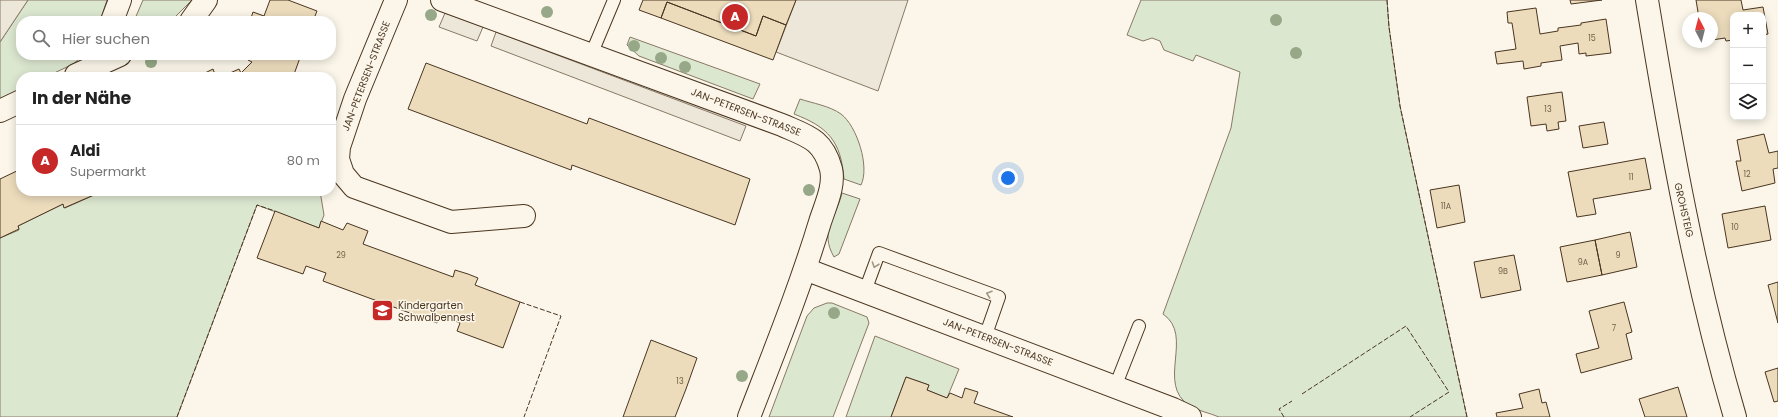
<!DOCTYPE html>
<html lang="de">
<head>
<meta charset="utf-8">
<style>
  :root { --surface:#fff; --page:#f6f6f6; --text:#222; --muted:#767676; --line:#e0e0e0; --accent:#c62828 }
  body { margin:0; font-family:Poppins,sans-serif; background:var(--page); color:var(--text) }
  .controls { position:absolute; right:12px; top:12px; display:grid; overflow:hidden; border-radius:8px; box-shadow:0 2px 10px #0003 }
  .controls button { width:36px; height:36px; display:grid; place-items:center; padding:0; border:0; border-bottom:1px solid var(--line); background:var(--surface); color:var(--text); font:20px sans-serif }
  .compass { position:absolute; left:1682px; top:12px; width:36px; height:36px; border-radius:50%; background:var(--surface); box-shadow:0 2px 10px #0003; rotate:353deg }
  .you { position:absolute; left:1008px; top:178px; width:14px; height:14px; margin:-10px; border:3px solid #fff; border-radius:50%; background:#1a73e8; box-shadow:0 0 0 6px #1a73e833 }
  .badge { display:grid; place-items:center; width:26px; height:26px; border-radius:50%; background:var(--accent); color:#fff; font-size:13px; font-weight:700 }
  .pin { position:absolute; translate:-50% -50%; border:2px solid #fff; box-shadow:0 1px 4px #0006 }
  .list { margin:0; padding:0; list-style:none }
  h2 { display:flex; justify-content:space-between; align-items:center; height:52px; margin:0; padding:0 16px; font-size:17px }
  h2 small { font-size:13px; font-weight:400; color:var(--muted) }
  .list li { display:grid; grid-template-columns:26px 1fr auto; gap:12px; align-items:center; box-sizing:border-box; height:72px; padding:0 16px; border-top:1px solid var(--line) }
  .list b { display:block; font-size:15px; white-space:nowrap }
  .list p { margin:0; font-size:13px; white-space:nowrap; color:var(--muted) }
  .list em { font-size:13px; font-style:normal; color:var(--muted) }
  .icon { flex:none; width:22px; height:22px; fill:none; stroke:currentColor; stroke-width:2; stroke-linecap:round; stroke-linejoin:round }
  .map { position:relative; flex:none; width:1778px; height:417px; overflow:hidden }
  .search { position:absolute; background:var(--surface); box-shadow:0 2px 10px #0003; left:16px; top:16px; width:320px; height:44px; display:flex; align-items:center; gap:10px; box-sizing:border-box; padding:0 14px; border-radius:16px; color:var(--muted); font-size:15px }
  .panel { position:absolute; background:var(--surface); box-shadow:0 2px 10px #0003; left:16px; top:72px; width:320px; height:124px; border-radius:16px }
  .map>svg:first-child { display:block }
  .green { fill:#dce7d0; stroke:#887966 }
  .parking { fill:#ede7d9; stroke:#887966 }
  .building { fill:#ecdcbc; stroke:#4a3520 }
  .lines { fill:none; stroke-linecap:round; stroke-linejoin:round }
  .lane-casing { stroke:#4a3520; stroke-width:14 }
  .street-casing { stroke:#4a3520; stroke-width:24 }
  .lane { stroke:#fbf6e9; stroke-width:12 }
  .street { stroke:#fbf6e9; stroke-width:22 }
  .fence { stroke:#4a3520; stroke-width:1; stroke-dasharray:5 2; stroke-linecap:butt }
  .tree { fill:#96a887 }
  .oneway { stroke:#a29684 }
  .labels { text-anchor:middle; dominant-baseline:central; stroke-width:3; stroke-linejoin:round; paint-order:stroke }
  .number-label { font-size:8px; fill:#725f47 }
  .street-label { font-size:10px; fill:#4a3520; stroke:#fbf6e9 }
  .poi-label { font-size:10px; fill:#4a3520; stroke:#fbf6e9; text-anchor:start }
</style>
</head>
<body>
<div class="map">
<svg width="1778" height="417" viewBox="0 0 1778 417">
  <rect width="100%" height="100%" fill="#fbf6e9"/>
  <path class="green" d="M28 0H107L100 21H21V55H84L73 64 46 77H21V90L0 100V42Z
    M143 0H192L171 21H134Z
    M1141 0H1387L1389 27 1400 106 1467 417H1219C1210 413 1198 411 1190 406 1155 384 1195 336 1163 314L1231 128 1240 72 1196 55 1193 61 1164 50 1160 41 1152 38 1143 41 1127 35Z
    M630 37 760 84 753 99 639 56 627 45Z
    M800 99C812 103 830 106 841 114 857 126 870 167 861 185L844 179C841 141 828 127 794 114Z
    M103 191H320L324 215 319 228 257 205 177 417H0V238L19 230 18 226 63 204 65 208Z
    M842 193 860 199 839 254 834 257C819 231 836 218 842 193Z
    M827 303H832L867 317 869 323 833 417H769L807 316 814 308Z
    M875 336 959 369 947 398 927 390 929 385 906 377 891 417H846Z"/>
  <path class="parking" d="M0 0H28L0 42Z
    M796 0H908L878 91 776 52Z
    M445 13 483 27 477 41 439 27Z
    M496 32 746 126 740 141 491 46Z"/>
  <path class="building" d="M270 0H288L317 11 313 21H250L253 12 264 16Z
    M643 0H796L786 25 763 16 756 36 667 2 661 18 639 10Z
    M1570 0H1602L1571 4Z
    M1696 0H1741L1743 10 1763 7 1768 34 1763 35V15H1733V40L1726 41 1725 38 1712 40V18H1699Z
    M667 2 756 36 763 16 786 25 773 60 661 18Z
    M1536 8 1540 34 1558 31V28L1581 25V23L1606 19 1611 53 1586 56V53L1579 54 1578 43 1560 46 1562 60 1541 63V66L1524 69 1523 61 1497 64 1495 52 1516 49 1512 23H1508L1507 12Z
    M250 55H301L293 77 287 75 286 77H221L239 69 241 73 252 62 248 60Z
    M426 63 587 124 589 118 750 179 735 225 572 165 571 170 408 109Z
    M213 69 216 77H202L201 75Z
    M1562 92 1566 121 1558 122 1559 129 1547 131 1546 124 1531 126 1527 97Z
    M1604 122 1608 144 1583 148 1579 126Z
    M1764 134 1769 153 1778 151V168L1773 169 1775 183 1742 191 1736 161H1741L1737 140Z
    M1645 158 1651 189 1593 199 1596 214 1577 217 1568 172Z
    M21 169V191H103L64 208 63 204 18 226 19 229 0 238V179Z
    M1459 185 1465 222 1437 228 1430 190Z
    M1765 206 1771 240 1728 248 1722 214Z
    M275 211 319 228 321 221 343 230 347 223 368 231 363 244 453 277 455 270 468 274 478 278 475 285 520 302 503 348 457 331 460 323 440 315 437 323 323 281 326 273 306 266 303 274 257 258Z
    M1630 232 1637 267 1602 275 1595 240Z
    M1595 240 1602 275 1567 282 1560 247Z
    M1514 255 1521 290 1481 298 1474 262Z
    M1778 282V323L1768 285Z
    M1624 302 1632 332 1626 334 1632 359 1581 373 1576 354 1599 348 1589 311Z
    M651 340 697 358 686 389 675 417H623Z
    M1778 368V401L1774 402 1765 372Z
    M906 377 929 385 927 390 947 398 950 393 962 398 965 388 978 392 974 403 1013 417H891Z
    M1678 387 1687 417H1645L1639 399Z
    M1539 389 1542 403 1546 402 1550 417H1497L1496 413 1523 408 1519 394Z"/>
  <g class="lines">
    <defs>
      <path id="lane" d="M591 55 614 0
        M865 291 879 253 999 297 985 337
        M1115 387 1139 326"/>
      <path id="street" d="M396 0 355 99 339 147 338 159 343 174 354 187 451 222 524 216
        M442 0 782 125C807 136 823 139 831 169 835 186 825 206 820 222 800 288 774 352 749 417
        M1647 0C1670 140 1695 281 1735 417
        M112 21 120 0
        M191 21 206 0
        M76 75 120 55
        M0 111 21 101
        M805 269 1173 409 1190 417"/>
    </defs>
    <use href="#lane" class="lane-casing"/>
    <use href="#street" class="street-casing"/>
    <use href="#lane" class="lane"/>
    <use href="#street" class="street"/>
    <path class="fence" d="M1387 0 1389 27 1400 106 1467 417
      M520 302 561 316 524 417
      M1302 394 1406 326 1449 392 1410 417
      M177 417 257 205 275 211
      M1284 417 1279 409 1292 401"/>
  </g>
  <g class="tree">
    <circle cx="547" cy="12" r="6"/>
    <circle cx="431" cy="15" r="6"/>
    <circle cx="1276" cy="20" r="6"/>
    <circle cx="634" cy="46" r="6"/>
    <circle cx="1296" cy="53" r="6"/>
    <circle cx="661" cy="58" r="6"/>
    <circle cx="151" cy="62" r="6"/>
    <circle cx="685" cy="67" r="6"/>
    <circle cx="809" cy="190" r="6"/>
    <circle cx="834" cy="313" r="6"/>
    <circle cx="742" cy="376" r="6"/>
  </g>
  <defs><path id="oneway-chevron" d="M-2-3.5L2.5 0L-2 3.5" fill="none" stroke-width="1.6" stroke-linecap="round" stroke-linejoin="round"/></defs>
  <g class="oneway">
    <use href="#oneway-chevron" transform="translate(875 265) rotate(109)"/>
    <use href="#oneway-chevron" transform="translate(989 294) rotate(-161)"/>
  </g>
  <defs>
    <symbol id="school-square" viewBox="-11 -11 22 22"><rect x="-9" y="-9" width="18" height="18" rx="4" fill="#c62828" stroke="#fbf6e9"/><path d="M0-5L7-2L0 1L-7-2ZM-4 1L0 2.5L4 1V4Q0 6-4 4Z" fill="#fff"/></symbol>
  </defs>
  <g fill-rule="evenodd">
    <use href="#school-square" x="370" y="298" width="25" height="25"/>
  </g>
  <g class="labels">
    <g class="number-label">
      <text x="1592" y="38">15</text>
      <text x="1548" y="109">13</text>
      <text x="1747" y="174">12</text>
      <text x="1631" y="177">11</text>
      <text x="1446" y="206">11A</text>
      <text x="1735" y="227">10</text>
      <text x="341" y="255">29</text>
      <text x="1618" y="255">9</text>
      <text x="1583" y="262">9A</text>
      <text x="1503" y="271">9B</text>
      <text x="1614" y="328">7</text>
      <text x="680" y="381">13</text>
    </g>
    <g class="street-label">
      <text transform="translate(366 76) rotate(-69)">JAN-PETERSEN-STRASSE</text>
      <text transform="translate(746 112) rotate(21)">JAN-PETERSEN-STRASSE</text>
      <text transform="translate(1684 210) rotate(77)">GROHSTEIG</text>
      <text transform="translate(998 342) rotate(21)">JAN-PETERSEN-STRASSE</text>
    </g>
    <g class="poi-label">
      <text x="398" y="305">Kindergarten<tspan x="398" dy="12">Schwalbennest</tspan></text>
    </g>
  </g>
</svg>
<div class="controls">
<button>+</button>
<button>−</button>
<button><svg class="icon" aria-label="layers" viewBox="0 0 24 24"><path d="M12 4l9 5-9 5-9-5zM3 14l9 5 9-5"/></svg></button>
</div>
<svg class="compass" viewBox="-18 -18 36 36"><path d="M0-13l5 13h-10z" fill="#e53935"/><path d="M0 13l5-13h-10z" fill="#767676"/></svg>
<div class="you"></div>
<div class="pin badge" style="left:735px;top:17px">A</div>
<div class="search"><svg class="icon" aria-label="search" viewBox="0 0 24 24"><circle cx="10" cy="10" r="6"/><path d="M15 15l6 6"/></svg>Hier suchen</div>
<section class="panel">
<h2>In der Nähe<small></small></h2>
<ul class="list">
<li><span class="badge">A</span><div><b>Aldi</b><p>Supermarkt</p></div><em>80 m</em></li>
</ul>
</section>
</div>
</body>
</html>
